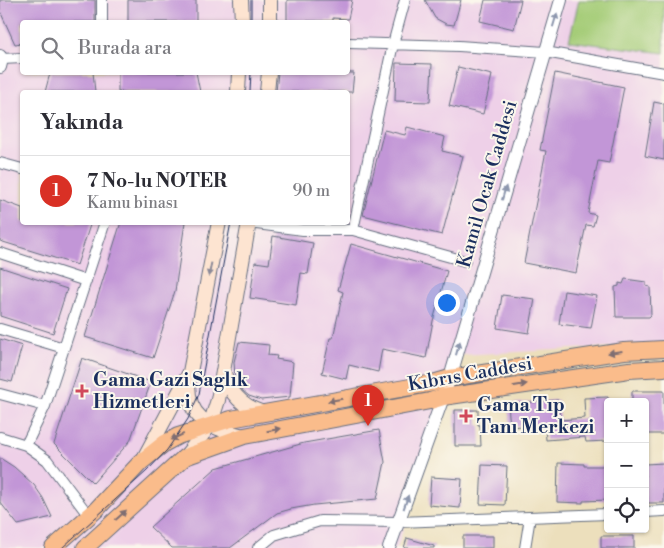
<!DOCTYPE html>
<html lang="tr">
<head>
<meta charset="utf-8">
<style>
  :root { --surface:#fff; --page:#f7f7f7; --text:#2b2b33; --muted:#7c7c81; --line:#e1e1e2; --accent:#d93025 }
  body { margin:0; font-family:"Libre Bodoni",serif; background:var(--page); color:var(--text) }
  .controls { position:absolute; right:15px; bottom:15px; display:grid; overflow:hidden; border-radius:5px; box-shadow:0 1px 4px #0004 }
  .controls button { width:45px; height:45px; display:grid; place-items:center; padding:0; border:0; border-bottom:1px solid var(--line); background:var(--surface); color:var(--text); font:25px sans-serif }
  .you { position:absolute; left:446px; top:302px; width:18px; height:18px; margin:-12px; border:4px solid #fff; border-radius:50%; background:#1a73e8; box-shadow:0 0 0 8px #1a73e833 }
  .badge { display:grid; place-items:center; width:32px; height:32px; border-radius:50%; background:var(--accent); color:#fff; font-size:16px; font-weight:700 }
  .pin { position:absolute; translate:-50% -41px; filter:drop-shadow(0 1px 2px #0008) }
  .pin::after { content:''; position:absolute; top:26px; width:18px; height:15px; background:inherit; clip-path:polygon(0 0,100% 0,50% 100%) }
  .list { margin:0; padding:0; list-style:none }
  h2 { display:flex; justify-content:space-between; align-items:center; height:65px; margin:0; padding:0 20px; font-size:21px }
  h2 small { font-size:16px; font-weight:400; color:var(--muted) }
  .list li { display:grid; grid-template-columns:32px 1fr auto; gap:15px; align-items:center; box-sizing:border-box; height:70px; padding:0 20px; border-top:1px solid var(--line) }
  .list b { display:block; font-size:19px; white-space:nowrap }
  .list p { margin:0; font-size:16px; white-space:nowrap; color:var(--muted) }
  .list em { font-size:16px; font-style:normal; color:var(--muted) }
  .icon { flex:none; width:28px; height:28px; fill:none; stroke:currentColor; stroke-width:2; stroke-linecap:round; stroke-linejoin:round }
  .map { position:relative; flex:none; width:664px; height:548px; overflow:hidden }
  .search { position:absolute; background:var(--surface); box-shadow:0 1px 4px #0004; left:20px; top:20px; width:330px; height:55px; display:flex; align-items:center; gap:12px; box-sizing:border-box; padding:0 18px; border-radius:5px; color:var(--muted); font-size:19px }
  .panel { position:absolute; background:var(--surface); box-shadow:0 1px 4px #0004; left:20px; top:90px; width:330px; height:135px; border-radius:5px }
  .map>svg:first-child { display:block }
  .built { fill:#eed0e8; fill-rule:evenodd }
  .green { fill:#a4cc77; stroke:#607e6a }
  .building { fill:#c296d7 }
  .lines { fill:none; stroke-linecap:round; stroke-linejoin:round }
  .minor-casing { stroke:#646d7f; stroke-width:12 }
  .tertiary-casing { stroke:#646d7f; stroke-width:14 }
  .secondary-casing { stroke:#646d7f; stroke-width:16 }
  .primary-casing { stroke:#646d7f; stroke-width:18 }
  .minor { stroke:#fff; stroke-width:10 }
  .tertiary { stroke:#fff; stroke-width:12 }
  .secondary { stroke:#fde4d1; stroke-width:14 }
  .primary { stroke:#fabc8b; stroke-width:16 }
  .tram { stroke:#1b2f5e; stroke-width:1 }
  .oneway { fill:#8d97ae }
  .oneway2 { fill:#8c8a98 }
  .oneway3 { fill:#7f6e72 }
  .poi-dot { fill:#d1495b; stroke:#fbf7ec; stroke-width:2 }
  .labels { text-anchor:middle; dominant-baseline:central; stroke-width:4; stroke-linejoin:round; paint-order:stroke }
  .street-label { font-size:19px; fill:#1b2f5e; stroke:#fbf7ec }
  .poi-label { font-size:19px; font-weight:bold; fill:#1b2f5e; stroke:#fbf7ec; text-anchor:start }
</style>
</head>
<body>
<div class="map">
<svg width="664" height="548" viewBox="0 0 664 548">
  <rect width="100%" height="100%" fill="#fbf7ec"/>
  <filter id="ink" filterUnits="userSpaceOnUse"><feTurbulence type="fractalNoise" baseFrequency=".02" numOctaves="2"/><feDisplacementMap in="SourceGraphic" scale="10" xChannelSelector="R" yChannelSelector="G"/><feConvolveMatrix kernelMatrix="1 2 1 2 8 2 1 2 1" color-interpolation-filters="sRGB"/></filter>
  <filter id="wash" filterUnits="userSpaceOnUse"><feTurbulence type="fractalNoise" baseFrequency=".0096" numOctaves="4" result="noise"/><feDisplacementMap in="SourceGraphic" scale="20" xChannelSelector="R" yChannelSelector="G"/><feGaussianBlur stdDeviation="1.12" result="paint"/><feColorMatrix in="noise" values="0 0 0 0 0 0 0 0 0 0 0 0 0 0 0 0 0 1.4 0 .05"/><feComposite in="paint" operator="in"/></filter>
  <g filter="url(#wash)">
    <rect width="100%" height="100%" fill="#ecdfbc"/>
    <path class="built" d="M0 0H664V344L460 355 397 548H0ZM22 22H348V72H22ZM22 92H348V222H22Z"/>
    <path class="green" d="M579 0H664V53L569 41Z"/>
    <g id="blocks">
      <path class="building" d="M0 0H95V22H22V43L15 44 0 11Z
        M128 0H196V22H128Z
        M287 0H352L348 19 333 18V21H287Z
        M425 0H461L454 25 446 24 435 18Z
        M485 0H521L514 29 480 21Z
        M396 63 432 64 430 102 395 101Z
        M458 67 492 75 483 114 449 106Z
        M52 72H93L95 92H45L49 77Z
        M118 72H196L200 92H118Z
        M278 72 354 73 352 92H276Z
        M555 73 624 87 609 163 598 161 588 213 596 215 593 226 586 225 576 273 524 263 546 151 540 150Z
        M654 102 664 104V160L645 156Z
        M407 127 445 137 442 151 463 156 442 235 363 215 384 130 405 135Z
        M0 200 22 208V222H91L77 265 0 241Z
        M121 222H185L175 291 153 358 85 337Z
        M273 236 313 243 308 274 301 273 296 305 250 298 255 262 269 264Z
        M351 244 447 271 433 321 426 358 382 349 378 372 349 365 346 379 322 373 330 338H333L343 292 338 290Z
        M0 267 67 289 53 333 0 316Z
        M625 279 646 282V286L650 287 651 315 649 317H616L615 287 619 286V283L623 284Z
        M564 291 597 296 591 328 559 324Z
        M502 295 535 299 529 333 497 328Z
        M0 339 22 346 12 382 0 379Z
        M239 342 269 345 268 355 277 356 276 359 293 362 290 397 261 400 249 396 243 391 235 378 234 362Z
        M82 358 151 382 130 441 93 483 54 444Z
        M632 391H664V434H645V402H632Z
        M608 397 607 441 586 442 585 437 546 440 545 427 522 429V426L510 427 508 404 558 400 560 420 585 418 584 398Z
        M455 410H478V425H480L481 446H455Z
        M379 430 385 462 377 499 314 505 291 509 277 513 230 548H172L150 527 216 468 304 443Z
        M0 458 14 467 34 485 43 498 52 517 18 525 0 502Z
        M558 463 584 464V466H608V500L583 501V503L557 502Z
        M664 463V503H645V464Z
        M482 465 507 466 505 505 480 504Z
        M431 477 462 479 460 508 429 505Z
        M463 536H493V548H463Z
        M601 536H634V548H601Z
        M407 538 434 546V548H404Z"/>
    </g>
  </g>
  <g filter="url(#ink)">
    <use href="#blocks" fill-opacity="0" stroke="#646d7f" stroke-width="1"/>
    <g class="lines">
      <defs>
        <path id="minor" d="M102 0V22
          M348 43 459 46 545 52 664 73
          M2 59 22 58
          M0 163 22 169
          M249 223 303 230H353L465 261
          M353 230 393 44 405 0
          M0 253 86 281
          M0 329 64 348
          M0 394 45 406
          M0 437 26 445 47 460 89 516
          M26 445 45 406 105 222
          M645 512 664 511
          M258 548 274 535 320 521 399 522 608 514
          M525 548 530 517"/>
        <path id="tertiary" d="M0 56 2 59 0 67
          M389 548 450 378 561 0"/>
        <path id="secondary" d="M241 0 242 22
          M270 0V22
          M238 92 239 72
          M267 92 269 72
          M224 373C230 394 244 408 265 413
          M189 375C183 417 209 428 244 436
          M185 457 210 425 218 400 249 222
          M143 460 190 372 219 222"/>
        <path id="primary" d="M53 548 96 510 141 462 165 443 178 436 231 419 433 383 450 378 624 351 664 349
          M85 548 185 457 244 436 430 401 443 397 629 370 664 368"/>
      </defs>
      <use href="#minor" class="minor-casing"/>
      <use href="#tertiary" class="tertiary-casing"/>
      <use href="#secondary" class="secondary-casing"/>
      <use href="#primary" class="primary-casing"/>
      <use href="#minor" class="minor"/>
      <use href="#tertiary" class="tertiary"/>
      <use href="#secondary" class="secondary"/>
      <use href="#primary" class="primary"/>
      <path class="tram" d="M251 0V22
        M250 92 251 72
        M62 548 147 471 167 450 188 419 199 394 231 222"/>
    </g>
    <defs><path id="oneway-solid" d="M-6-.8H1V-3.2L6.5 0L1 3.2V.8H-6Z" transform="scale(1.25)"/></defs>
    <g class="oneway">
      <use href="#oneway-solid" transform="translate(555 20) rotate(-73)"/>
      <use href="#oneway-solid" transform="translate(504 193) rotate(-74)"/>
      <use href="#oneway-solid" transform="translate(458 348) rotate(-74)"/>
      <use href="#oneway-solid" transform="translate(406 502) rotate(-71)"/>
    </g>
    <use class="oneway2" href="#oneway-solid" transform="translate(210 270) rotate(101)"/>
    <g class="oneway3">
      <use href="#oneway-solid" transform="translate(615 352) rotate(172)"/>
      <use href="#oneway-solid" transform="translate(520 385) rotate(-9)"/>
      <use href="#oneway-solid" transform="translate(335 400) rotate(170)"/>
      <use href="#oneway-solid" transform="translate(274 430) rotate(-10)"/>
      <use href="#oneway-solid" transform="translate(177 437) rotate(156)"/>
      <use href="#oneway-solid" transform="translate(121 515) rotate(-42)"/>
    </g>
  </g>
  <g class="poi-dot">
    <path d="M79.5 383.5h5v5h5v5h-5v5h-5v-5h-5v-5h5z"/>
    <path d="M463.5 408.5h5v5h5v5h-5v5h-5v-5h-5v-5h5z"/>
  </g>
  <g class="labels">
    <g class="street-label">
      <text transform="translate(487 184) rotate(-74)">Kamil Ocak Caddesi</text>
      <text transform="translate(470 374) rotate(-10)">Kıbrıs Caddesi</text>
    </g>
    <g class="poi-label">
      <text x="93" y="380">Gama Gazi Saglık<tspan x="93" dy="22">Hizmetleri</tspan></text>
      <text x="477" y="405">Gama Tıp<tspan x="477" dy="22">Tanı Merkezi</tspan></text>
    </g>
  </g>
</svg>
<div class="controls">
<button>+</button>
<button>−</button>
<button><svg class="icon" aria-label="locate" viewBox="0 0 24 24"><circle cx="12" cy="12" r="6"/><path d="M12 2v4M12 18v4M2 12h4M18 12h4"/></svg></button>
</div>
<div class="you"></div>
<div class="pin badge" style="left:368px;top:426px">1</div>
<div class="search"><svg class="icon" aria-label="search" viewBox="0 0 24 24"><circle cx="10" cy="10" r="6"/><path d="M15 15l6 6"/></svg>Burada ara</div>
<section class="panel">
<h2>Yakında<small></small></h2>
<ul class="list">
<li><span class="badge">1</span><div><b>7 No-lu NOTER</b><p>Kamu binası</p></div><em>90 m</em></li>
</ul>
</section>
</div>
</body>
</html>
